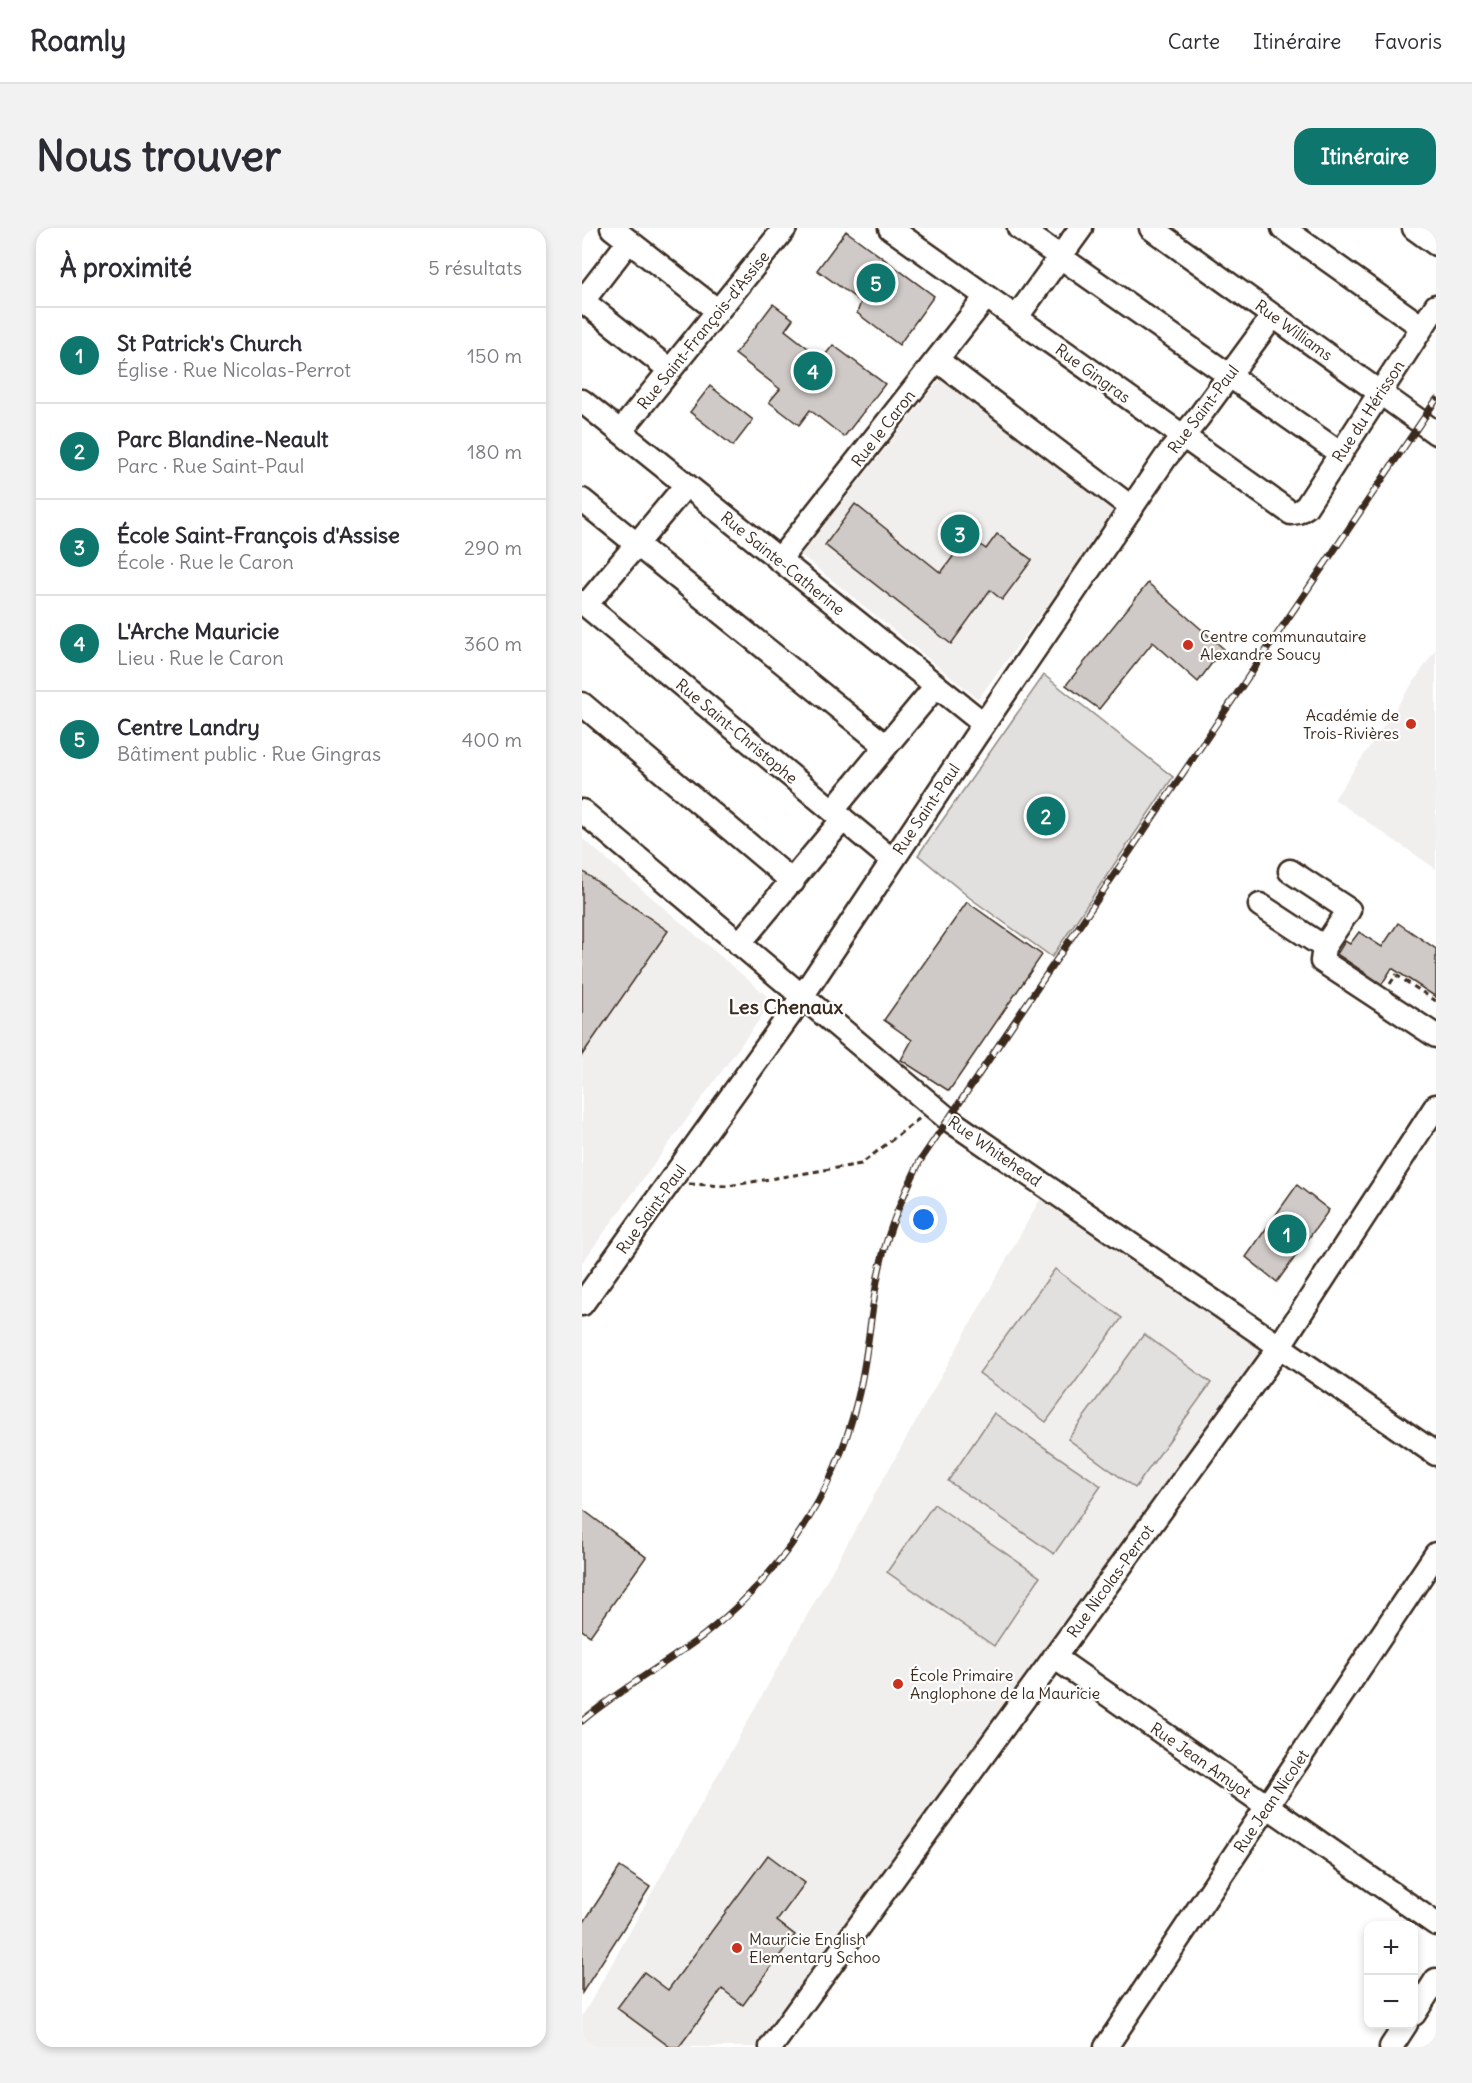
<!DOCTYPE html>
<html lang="fr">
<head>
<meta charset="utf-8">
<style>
  :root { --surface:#fff; --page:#f2f2f3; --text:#2b2b33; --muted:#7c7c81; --line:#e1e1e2; --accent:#0f766e }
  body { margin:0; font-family:Delius,sans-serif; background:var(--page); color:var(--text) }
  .controls { position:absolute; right:18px; bottom:18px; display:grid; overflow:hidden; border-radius:12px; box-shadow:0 3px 9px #0003 }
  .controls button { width:54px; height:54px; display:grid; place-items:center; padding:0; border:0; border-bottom:2px solid var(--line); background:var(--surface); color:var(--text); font:30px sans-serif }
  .you { position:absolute; left:342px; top:992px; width:21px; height:21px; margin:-15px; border:4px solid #fff; border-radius:50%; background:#1a73e8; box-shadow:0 0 0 9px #1a73e833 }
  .badge { display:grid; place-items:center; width:39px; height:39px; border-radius:50%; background:var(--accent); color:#fff; font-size:20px; font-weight:700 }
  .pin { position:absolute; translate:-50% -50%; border:3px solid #fff; box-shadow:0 2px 6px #0006 }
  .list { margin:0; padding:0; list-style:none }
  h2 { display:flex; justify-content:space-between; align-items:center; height:78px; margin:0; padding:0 24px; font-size:26px }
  h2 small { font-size:20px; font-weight:400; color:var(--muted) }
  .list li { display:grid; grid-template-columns:39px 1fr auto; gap:18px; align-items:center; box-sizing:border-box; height:96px; padding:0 24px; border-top:2px solid var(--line) }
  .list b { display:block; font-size:22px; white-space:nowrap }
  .list p { margin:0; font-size:20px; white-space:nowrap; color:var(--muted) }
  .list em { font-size:20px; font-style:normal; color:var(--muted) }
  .map { position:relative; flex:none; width:854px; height:1819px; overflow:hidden; border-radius:18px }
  header { display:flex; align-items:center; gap:36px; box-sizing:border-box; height:84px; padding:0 30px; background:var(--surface); border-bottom:2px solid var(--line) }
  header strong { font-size:28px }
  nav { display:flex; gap:33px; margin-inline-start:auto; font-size:21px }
  .intro { display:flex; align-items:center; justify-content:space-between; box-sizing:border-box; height:144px; padding:0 36px }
  h1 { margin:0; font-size:42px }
  .button { padding:15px 27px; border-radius:18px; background:var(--accent); color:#fff; font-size:21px; font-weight:700 }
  main { display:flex; gap:36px; padding:0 36px }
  aside { flex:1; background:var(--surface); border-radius:18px; box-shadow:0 3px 9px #0003 }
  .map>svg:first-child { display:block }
  .built { fill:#f1efee }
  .green { fill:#e2e0de; stroke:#8e857e; stroke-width:1.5 }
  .building { fill:#cfcac7; stroke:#3b2a1e; stroke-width:1.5 }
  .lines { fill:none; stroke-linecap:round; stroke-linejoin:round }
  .minor-casing { stroke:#3b2a1e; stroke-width:27 }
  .path { stroke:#3b2a1e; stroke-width:3; stroke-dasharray:6 4.5; stroke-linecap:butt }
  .minor { stroke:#fff; stroke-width:22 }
  .rail-casing { stroke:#3b2a1e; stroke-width:7 }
  .rail { stroke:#fff; stroke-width:4.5; stroke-dasharray:14; stroke-linecap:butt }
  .poi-dot { fill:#c8321e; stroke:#fff; stroke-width:2 }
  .labels { text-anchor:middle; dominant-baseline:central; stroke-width:4.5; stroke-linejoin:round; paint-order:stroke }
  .street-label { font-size:16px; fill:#3b2a1e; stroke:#fff }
  .poi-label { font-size:16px; fill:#3b2a1e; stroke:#fff; text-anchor:start }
  .quarter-label { font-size:20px; font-weight:bold; fill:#3b2a1e; stroke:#fff }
</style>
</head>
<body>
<header>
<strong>Roamly</strong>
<nav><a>Carte</a><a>Itinéraire</a><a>Favoris</a></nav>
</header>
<div class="intro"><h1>Nous trouver</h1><a class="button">Itinéraire</a></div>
<main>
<aside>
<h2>À proximité<small>5 résultats</small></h2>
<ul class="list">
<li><span class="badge">1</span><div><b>St Patrick's Church</b><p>Église · Rue Nicolas-Perrot</p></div><em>150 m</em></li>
<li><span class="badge">2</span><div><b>Parc Blandine-Neault</b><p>Parc · Rue Saint-Paul</p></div><em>180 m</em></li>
<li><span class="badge">3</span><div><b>École Saint-François d'Assise</b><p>École · Rue le Caron</p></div><em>290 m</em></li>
<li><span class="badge">4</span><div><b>L'Arche Mauricie</b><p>Lieu · Rue le Caron</p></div><em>360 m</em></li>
<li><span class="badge">5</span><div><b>Centre Landry</b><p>Bâtiment public · Rue Gingras</p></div><em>400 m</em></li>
</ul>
</aside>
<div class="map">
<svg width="854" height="1819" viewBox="0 0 854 1819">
  <rect width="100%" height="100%" fill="#fff"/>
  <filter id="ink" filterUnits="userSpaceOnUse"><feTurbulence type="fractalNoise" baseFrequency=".0167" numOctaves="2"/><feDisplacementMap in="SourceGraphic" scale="12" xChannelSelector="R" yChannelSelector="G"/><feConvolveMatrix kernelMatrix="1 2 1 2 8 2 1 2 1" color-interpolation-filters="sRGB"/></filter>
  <g filter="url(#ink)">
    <path class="built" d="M359 150 535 284 396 471 219 327Z
      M854 421V641L752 571Z
      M0 610 191 773 0 1035Z
      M461 966 686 1123 184 1819H0V1789Z"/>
    <path class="green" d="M462 447 591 549 470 729 388 670 336 627Z
      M473 1041 540 1090 464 1194 397 1145Z
      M562 1106 629 1155 553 1260 486 1211Z
      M412 1185 519 1258 472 1326 366 1253Z
      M352 1276 458 1349 412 1418 305 1344Z"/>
    <path class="building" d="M264 3 352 68 317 117 275 85 279 74 235 42Z
      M191 76 211 91 203 102 240 131 251 117 303 156 262 209 228 182 217 197 187 174 198 161 153 126Z
      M128 158 171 192 151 218 108 184Z
      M273 276 359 345 386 308 404 321 415 306 450 332 420 372 408 362 369 416 243 317Z
      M566 355 641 420 616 454 571 414 517 481 484 457Z
      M0 643 86 703 0 827Z
      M385 674 460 727 367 863 319 832 330 812 302 792Z
      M816 695 854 721V769L810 740 800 756 755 726 763 713 768 716 777 704 800 719Z
      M715 957 747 982 695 1054 664 1029Z
      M0 1281 64 1329 8 1408 0 1402Z
      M186 1627 223 1655 195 1693 213 1707 161 1777 140 1761 97 1819H88L35 1780 62 1744 86 1762Z
      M38 1639 68 1659 0 1765V1697Z"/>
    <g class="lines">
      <defs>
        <path id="minor" d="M30 0 136 83
          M308 0 709 285 716 284 724 279 854 78
          M437 0 759 226
          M569 0 854 205
          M701 0 840 99
          M832 0 854 16
          M1 73 88 142
          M0 74 47 13
          M434 90 499 0
          M355 132 550 280
          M0 173 402 496
          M38 204 203 0
          M0 272 304 518
          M197 332 404 69
          M0 374 310 632
          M4 377 104 257
          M0 476 211 654
          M251 582 354 458
          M0 583 366 891 854 1226
          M708 643 767 682 742 719 740 733 854 808
          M678 677 742 719
          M157 716 261 591
          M0 1076 209 785 393 509 584 229 616 190 691 88
          M472 1429 854 1696
          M832 1786 854 1752
          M189 1819 687 1134 854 878
          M524 1819 854 1326
          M809 1819 824 1796"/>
      </defs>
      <use href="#minor" class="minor-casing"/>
      <path class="path" d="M808 756 814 747 854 773
        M107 956 145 958 279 936 338 890"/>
      <use href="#minor" class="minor"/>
      <defs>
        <path id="rail" d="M0 1493C38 1461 82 1437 122 1407 199 1347 252 1267 275 1173 287 1127 288 1080 299 1034 307 999 322 966 338 933L854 172"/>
      </defs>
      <use href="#rail" class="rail-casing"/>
      <use href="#rail" class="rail"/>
    </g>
  </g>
  <g class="poi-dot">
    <circle cx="606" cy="417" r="6"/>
    <circle cx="829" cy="496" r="6"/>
    <circle cx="316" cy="1456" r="6"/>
    <circle cx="155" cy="1720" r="6"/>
  </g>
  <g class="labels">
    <g class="street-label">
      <text transform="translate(121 102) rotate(-51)">Rue Saint-François-d'Assise</text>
      <text transform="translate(712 102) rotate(36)">Rue Williams</text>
      <text transform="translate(511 145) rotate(36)">Rue Gingras</text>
      <text transform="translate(621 181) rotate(-53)">Rue Saint-Paul</text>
      <text transform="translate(786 183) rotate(-57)">Rue du Hérisson</text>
      <text transform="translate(301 200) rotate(-52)">Rue le Caron</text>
      <text transform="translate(201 335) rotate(39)">Rue Sainte-Catherine</text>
      <text transform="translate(155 503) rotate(40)">Rue Saint-Christophe</text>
      <text transform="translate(344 581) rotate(-56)">Rue Saint-Paul</text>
      <text transform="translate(413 923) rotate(35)">Rue Whitehead</text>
      <text transform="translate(69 981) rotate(-54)">Rue Saint-Paul</text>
      <text transform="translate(528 1353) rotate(-54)">Rue Nicolas-Perrot</text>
      <text transform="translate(619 1532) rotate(35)">Rue Jean Amyot</text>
      <text transform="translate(689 1573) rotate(-56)">Rue Jean Nicolet</text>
    </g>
    <g class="poi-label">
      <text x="618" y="408">Centre communautaire<tspan x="618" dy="18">Alexandre Soucy</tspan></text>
      <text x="817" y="487" text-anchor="end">Académie de<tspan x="817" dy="18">Trois-Rivières</tspan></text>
      <text x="328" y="1447">École Primaire<tspan x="328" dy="18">Anglophone de la Mauricie</tspan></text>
      <text x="167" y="1711">Mauricie English<tspan x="167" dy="18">Elementary Schoo</tspan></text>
    </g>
    <g class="quarter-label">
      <text x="204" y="778">Les Chenaux</text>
    </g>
  </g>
</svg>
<div class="controls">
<button>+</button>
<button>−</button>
</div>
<div class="you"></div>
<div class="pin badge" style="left:705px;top:1006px">1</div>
<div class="pin badge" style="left:464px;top:588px">2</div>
<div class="pin badge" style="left:378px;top:306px">3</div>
<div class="pin badge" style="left:231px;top:143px">4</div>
<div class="pin badge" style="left:294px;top:55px">5</div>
</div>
</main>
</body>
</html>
